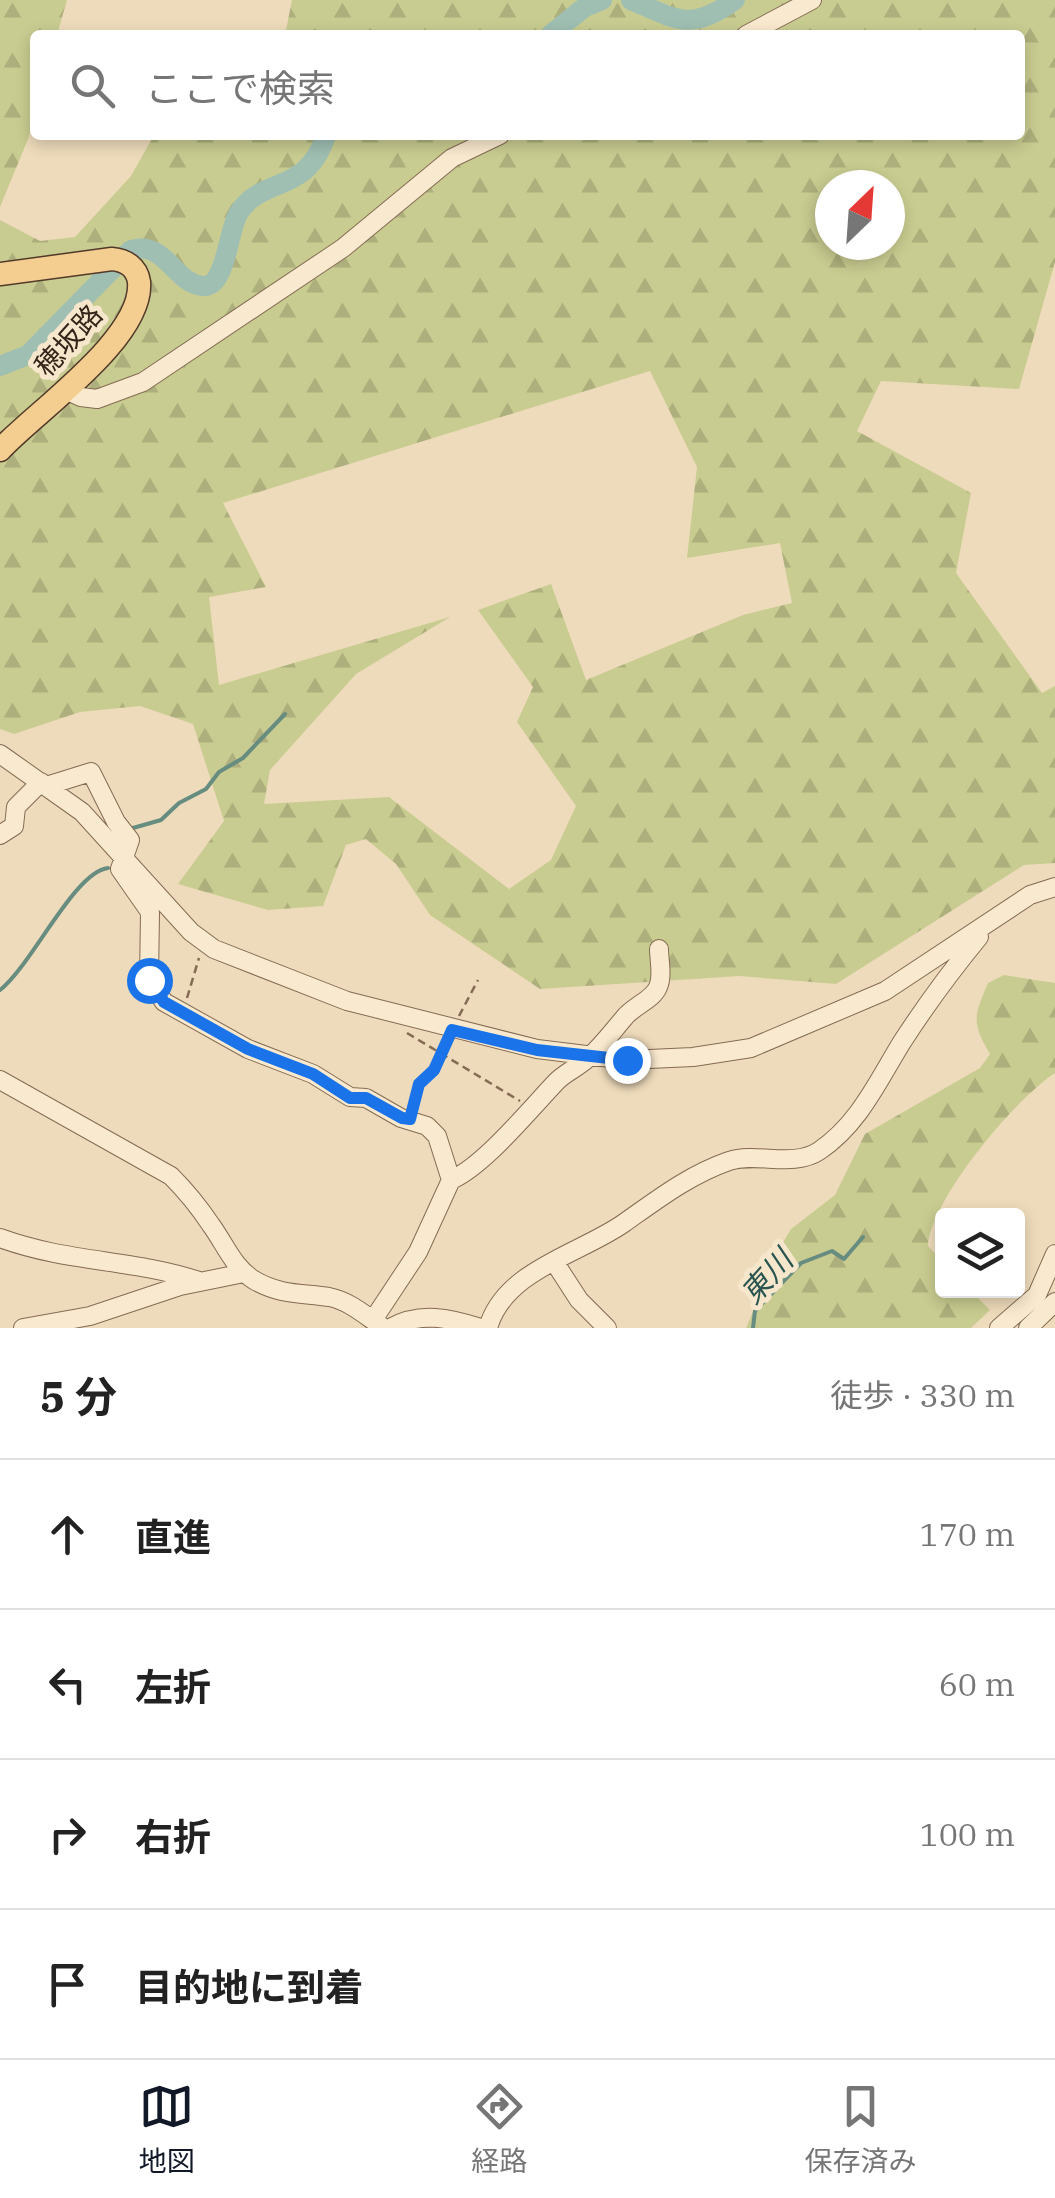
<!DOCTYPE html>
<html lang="ja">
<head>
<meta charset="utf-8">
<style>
  :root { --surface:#fff; --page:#f2f2f2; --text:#222; --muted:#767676; --line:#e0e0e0; --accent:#111827 }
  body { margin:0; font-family:"IBM Plex Serif","Noto Sans JP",serif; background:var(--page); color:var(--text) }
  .controls { position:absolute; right:30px; bottom:30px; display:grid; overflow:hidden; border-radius:10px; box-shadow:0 5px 15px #0003 }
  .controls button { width:90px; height:90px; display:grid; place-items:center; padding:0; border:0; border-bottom:2px solid var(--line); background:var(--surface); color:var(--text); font:50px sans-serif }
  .compass { position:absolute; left:815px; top:170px; width:90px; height:90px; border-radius:50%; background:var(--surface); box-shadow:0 5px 15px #0003; rotate:25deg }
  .stop { position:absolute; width:30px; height:30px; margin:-22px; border:8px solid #1a73e8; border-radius:50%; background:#fff }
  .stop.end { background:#1a73e8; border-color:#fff; box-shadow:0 2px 10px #0008 }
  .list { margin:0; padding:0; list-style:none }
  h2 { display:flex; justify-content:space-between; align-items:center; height:130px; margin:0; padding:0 40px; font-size:42px }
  h2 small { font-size:32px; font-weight:400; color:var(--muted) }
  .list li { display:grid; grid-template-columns:65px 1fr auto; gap:30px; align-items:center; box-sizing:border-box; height:150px; padding:0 40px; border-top:2px solid var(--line) }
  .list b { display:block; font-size:38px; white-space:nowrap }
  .list em { font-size:32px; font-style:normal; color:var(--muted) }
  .icon { flex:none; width:55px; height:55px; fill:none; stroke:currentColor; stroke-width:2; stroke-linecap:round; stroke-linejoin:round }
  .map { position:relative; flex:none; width:1055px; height:1328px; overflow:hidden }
  .search { position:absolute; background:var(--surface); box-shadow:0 5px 15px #0003; left:30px; right:30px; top:30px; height:110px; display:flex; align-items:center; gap:25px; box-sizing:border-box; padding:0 35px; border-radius:10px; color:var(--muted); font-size:38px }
  .sheet { height:730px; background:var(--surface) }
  nav { display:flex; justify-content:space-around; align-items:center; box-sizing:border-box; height:140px; border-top:2px solid var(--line); background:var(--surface); font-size:28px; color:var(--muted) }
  nav a { display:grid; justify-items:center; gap:5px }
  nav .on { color:var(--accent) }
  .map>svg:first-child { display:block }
  .forest { fill:url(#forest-firs); fill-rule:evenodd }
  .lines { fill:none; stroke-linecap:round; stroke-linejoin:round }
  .stream { stroke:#678c80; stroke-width:4 }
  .river { stroke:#9fbfb3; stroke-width:20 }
  .minor-casing { stroke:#856b55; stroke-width:20 }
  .major-casing { stroke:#523a2a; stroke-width:25 }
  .path { stroke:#856b55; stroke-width:2.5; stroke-dasharray:8 5; stroke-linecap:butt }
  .minor { stroke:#f9e9ce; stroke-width:18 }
  .major { stroke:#f4ce90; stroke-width:22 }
  .route { stroke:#1a73e8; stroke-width:12 }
  .labels { text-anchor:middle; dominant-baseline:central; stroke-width:10; stroke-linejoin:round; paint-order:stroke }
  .street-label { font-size:28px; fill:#34251a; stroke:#f6e6cb }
  .water-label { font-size:30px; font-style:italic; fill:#29544f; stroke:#f6e6cb }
</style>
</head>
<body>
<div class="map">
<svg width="1055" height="1328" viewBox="0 0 1055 1328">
  <defs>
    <pattern id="forest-firs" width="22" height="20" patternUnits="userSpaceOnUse" patternTransform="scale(2.5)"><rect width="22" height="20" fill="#c9cc90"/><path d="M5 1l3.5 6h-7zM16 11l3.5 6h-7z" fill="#adaf7c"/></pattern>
  </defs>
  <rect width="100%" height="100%" fill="#eedbbb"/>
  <path class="forest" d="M0 0H67L57 35H35V114L28 139 0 207Z
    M292 0H1055V262L1019 389 881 381 857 431 971 493 956 573 1042 693 1055 686V863L1024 865 836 984 739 976 540 989 430 915 396 864 366 839 346 845 323 906 268 910 178 884 224 821 193 724 140 706 80 712 14 734 0 729V220L40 241 75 237 131 176 154 135H1020V35H285ZM830 185H890V245H830ZM650 371 697 467 687 558 780 543 792 603 743 615 586 680 551 584 478 610 533 687 517 722 576 806 551 860 509 889 389 797 264 804 270 770 356 674 450 617 219 685 209 597 266 587 223 503Z
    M1004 975 1055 983V1073C1016 1098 931 1199 928 1246L942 1261V1290L971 1291 990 1310 971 1328H746L782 1244 791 1229 835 1195 865 1134 980 1068 990 1054C971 1022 974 1016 988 983Z"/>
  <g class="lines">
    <path class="stream" d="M133 828 161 820 179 803 206 789 219 772 243 758 285 714
      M0 990C32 965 74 872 108 868
      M753 1328 755 1311 801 1263 832 1251 844 1259 863 1237"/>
    <path class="river" d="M631 0C677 20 691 32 735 0
      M550 35 585 7 602 0
      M0 366 28 355 131 250C166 240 173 283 203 286 226 288 228 231 238 214 261 175 307 196 326 135"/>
    <defs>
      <path id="minor" d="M746 35 812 0
        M65 390 81 397 97 399 143 382 343 248 452 158 500 135
        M0 754 82 812 191 932 214 949 347 1001 537 1049 627 1060 693 1057 751 1048 885 991 1030 895 1055 887
        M46 786 91 772 116 822 130 840 120 869 150 912 149 980 164 1002 248 1049 313 1074 350 1097 366 1098 401 1118 427 1126 437 1136 451 1180 418 1252 373 1320
        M0 835 14 826 16 807 41 782
        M0 1080 171 1176C186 1191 199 1207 211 1225 225 1244 233 1267 254 1280 279 1295 302 1293 329 1297 350 1301 367 1317 384 1328
        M451 1180C484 1166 531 1108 557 1081 566 1072 579 1067 588 1058 602 1046 612 1032 624 1018 633 1006 653 1000 658 987 663 977 659 959 659 949
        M0 1238C68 1263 133 1259 199 1281
        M555 1263 579 1300 607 1328
        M23 1328 90 1316 180 1286 244 1273
        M390 1328C420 1311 450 1318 481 1328
        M488 1328C504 1270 580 1254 624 1223 658 1199 689 1175 729 1161 758 1152 793 1168 819 1151 859 1124 878 1081 902 1042 926 1005 951 971 979 937
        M999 1328 1037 1295 1055 1254
        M1028 1328 1055 1302"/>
      <path id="major" d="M0 274 112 259C125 260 137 267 139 282 144 338 35 412 0 450"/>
    </defs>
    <use href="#minor" class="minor-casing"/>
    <use href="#major" class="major-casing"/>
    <path class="path" d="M187 998 199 958
      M459 1016 478 980
      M407 1033 520 1101
      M413 1108 419 1084 434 1070 447 1041"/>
    <use href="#minor" class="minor"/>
    <use href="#major" class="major"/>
  </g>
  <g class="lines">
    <path class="route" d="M149 980 164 1002 248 1049 313 1074 350 1098H366L402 1118 410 1119 419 1084 434 1070 452 1030 537 1050 627 1060"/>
  </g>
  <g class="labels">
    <g class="street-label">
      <text transform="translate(68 340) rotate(-48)">穂坂路</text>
    </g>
    <g class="water-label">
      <text transform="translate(766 1276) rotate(-48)">東川</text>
    </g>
  </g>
</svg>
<div class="controls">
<button><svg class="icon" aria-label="layers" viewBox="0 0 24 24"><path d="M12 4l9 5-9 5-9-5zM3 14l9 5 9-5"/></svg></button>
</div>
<svg class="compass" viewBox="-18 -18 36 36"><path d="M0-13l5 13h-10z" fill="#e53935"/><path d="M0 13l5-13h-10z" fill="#767676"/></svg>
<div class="stop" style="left:149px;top:980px"></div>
<div class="stop end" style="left:627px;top:1060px"></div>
<div class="search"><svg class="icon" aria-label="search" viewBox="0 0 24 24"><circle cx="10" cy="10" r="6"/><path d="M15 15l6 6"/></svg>ここで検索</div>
</div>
<section class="sheet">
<h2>5 分<small>徒歩 · 330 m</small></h2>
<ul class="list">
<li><svg class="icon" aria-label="ahead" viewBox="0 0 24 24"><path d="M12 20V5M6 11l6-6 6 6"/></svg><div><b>直進</b></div><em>170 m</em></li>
<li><svg class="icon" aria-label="left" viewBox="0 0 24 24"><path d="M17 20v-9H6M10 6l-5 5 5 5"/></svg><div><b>左折</b></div><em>60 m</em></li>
<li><svg class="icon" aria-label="right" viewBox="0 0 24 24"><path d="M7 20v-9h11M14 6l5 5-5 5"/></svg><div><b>右折</b></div><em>100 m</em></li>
<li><svg class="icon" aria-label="arrive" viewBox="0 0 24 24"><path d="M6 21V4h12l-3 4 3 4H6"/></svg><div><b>目的地に到着</b></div></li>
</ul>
</section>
<nav>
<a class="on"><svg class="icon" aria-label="map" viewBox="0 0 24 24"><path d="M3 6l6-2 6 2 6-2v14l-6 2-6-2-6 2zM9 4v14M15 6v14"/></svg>地図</a>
<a><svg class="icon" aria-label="directions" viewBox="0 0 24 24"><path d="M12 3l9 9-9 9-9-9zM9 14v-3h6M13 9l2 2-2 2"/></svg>経路</a>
<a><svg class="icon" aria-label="saved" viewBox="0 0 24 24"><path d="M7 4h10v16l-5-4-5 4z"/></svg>保存済み</a>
</nav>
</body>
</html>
